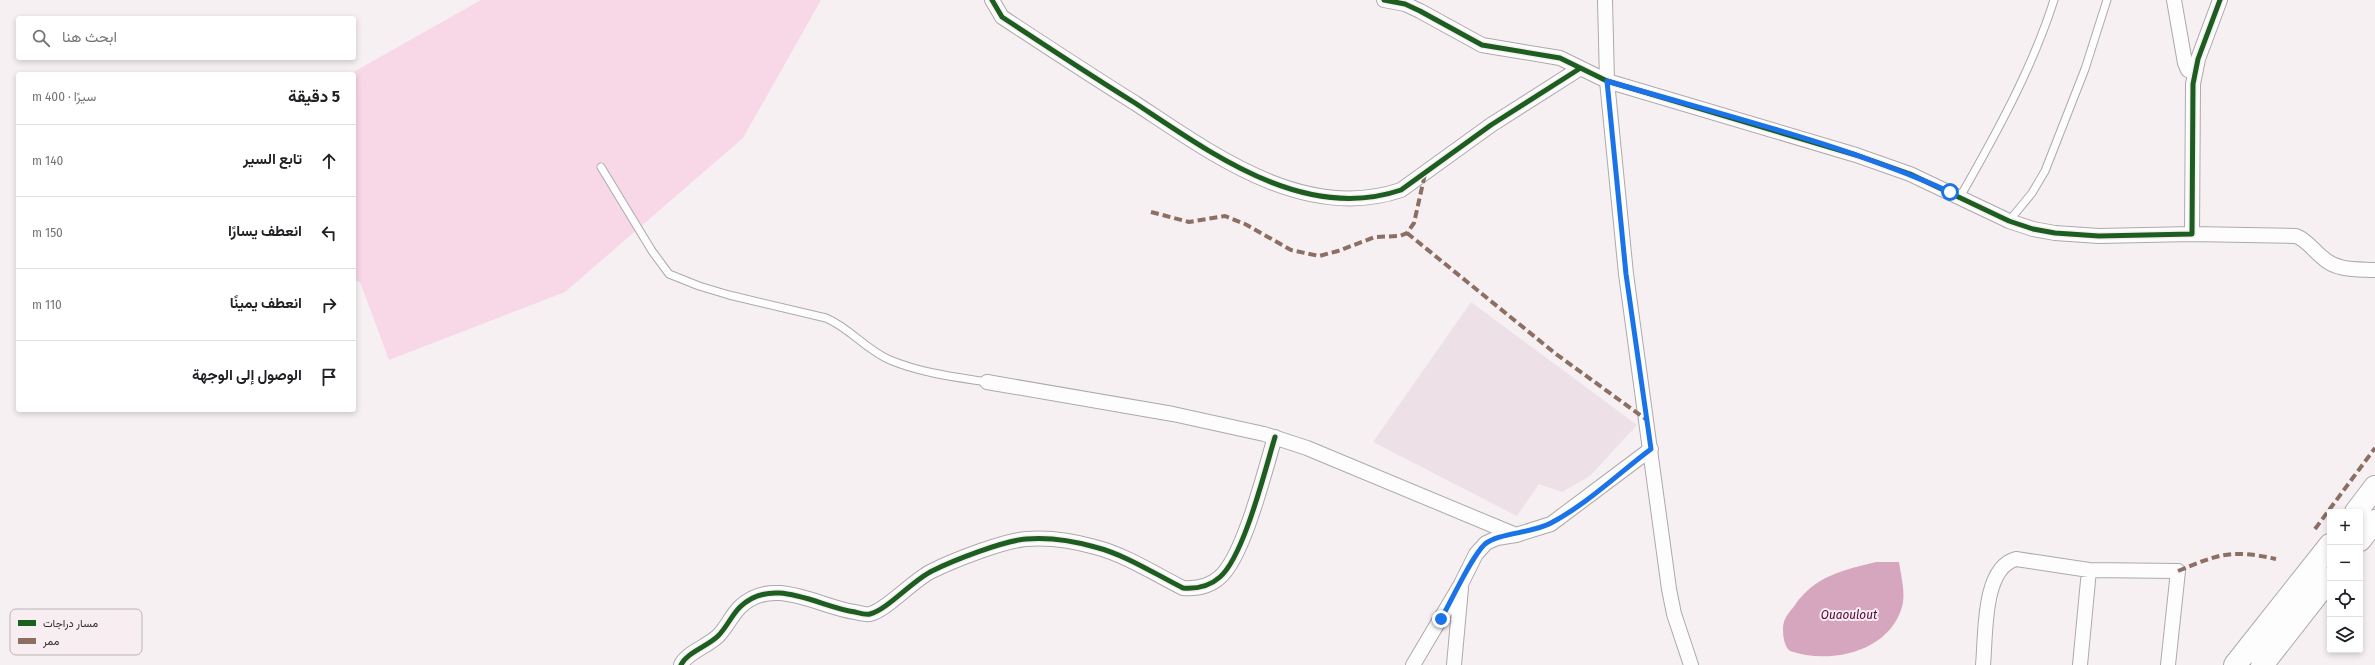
<!DOCTYPE html>
<html lang="ar">
<head>
<meta charset="utf-8">
<style>
  :root { --surface:#fff; --page:#f6f6f6; --text:#202124; --muted:#757577; --line:#e0e0e0 }
  body { margin:0; font-family:"Fira Sans Condensed",Vazirmatn,sans-serif; background:var(--page); color:var(--text); direction:rtl }
  .controls { position:absolute; right:12px; bottom:12px; display:grid; overflow:hidden; border-radius:4px; box-shadow:0 2px 6px #0003 }
  .controls button { width:36px; height:36px; display:grid; place-items:center; padding:0; border:0; border-bottom:1px solid var(--line); background:var(--surface); color:var(--text); font:20px sans-serif }
  .stop { position:absolute; width:12px; height:12px; margin:-9px; border:3px solid #1a73e8; border-radius:50%; background:#fff }
  .stop.end { background:#1a73e8; border-color:#fff; box-shadow:0 1px 4px #0008 }
  .list { margin:0; padding:0; list-style:none }
  h2 { display:flex; justify-content:space-between; align-items:center; height:52px; margin:0; padding:0 16px; font-size:17px }
  h2 small { font-size:13px; font-weight:400; color:var(--muted) }
  .list li { display:grid; grid-template-columns:26px 1fr auto; gap:12px; align-items:center; box-sizing:border-box; height:72px; padding:0 16px; border-top:1px solid var(--line) }
  .list b { display:block; font-size:15px; white-space:nowrap }
  .list em { font-size:13px; font-style:normal; color:var(--muted) }
  .icon { flex:none; width:22px; height:22px; fill:none; stroke:currentColor; stroke-width:2; stroke-linecap:round; stroke-linejoin:round }
  .map { position:relative; flex:none; width:2375px; height:665px; overflow:hidden; direction:ltr }
  .search { position:absolute; background:var(--surface); box-shadow:0 2px 6px #0003; left:16px; top:16px; width:340px; height:44px; display:flex; align-items:center; gap:10px; box-sizing:border-box; padding:0 14px; border-radius:4px; color:var(--muted); font-size:15px }
  .panel { position:absolute; background:var(--surface); box-shadow:0 2px 6px #0003; left:16px; top:72px; width:340px; height:340px; border-radius:4px; direction:rtl }
  .map>svg:first-child { display:block }
  .built { fill:#ede0e6 }
  .green { fill:#f8d7e7 }
  .water { fill:#d6a6bf }
  .lines { fill:none; stroke-linecap:round; stroke-linejoin:round }
  .lane-casing { stroke:#ada9ab; stroke-width:9 }
  .street-casing { stroke:#ada9ab; stroke-width:16 }
  .highway-casing { stroke:#ada9ab; stroke-width:24 }
  .lane { stroke:#fefdfd; stroke-width:7 }
  .street { stroke:#fefdfd; stroke-width:14 }
  .highway { stroke:#fefdfd; stroke-width:22 }
  .quiet { stroke:#8d6e63; stroke-width:4; stroke-dasharray:8 4; stroke-linecap:butt }
  .cycleway-casing { stroke:#f8eef2; stroke-width:8 }
  .cycleway { stroke:#1b5e20; stroke-width:5 }
  .route { stroke:#1a73e8; stroke-width:5 }
  .labels { text-anchor:middle; dominant-baseline:central; stroke-width:4; stroke-linejoin:round; paint-order:stroke }
  .water-label { font-size:13px; font-style:italic; fill:#58063b; stroke:#f8eef2 }
  .key { fill:#f8eef2; stroke:#bcb4b7; stroke-width:1 }
  .key-label { font-size:11px; fill:#302c2e }
</style>
</head>
<body>
<div class="map">
<svg width="2375" height="665" viewBox="0 0 2375 665">
  <rect width="100%" height="100%" fill="#f6f0f3"/>
  <path class="built" d="M1471 302 1637 425 1590 476 1562 492 1539 484 1517 516 1373 442Z"/>
  <path class="green" d="M481 0H821L743 138 565 292 389 360 360 282 354 280V74H350Z"/>
  <path class="water" d="M1876 562H1899C1901 576 1906 594 1902 607 1889 652 1830 665 1790 651 1784 646 1783 636 1783 629 1783 618 1789 613 1795 605 1815 576 1843 570 1876 562Z"/>
  <g class="lines">
    <defs>
      <path id="lane" d="M601 167 652 251 669 274 699 286 729 295 826 318C850 328 866 350 890 360 921 373 955 377 987 382
        M1960 197C1996 134 2032 69 2054 0
        M2009 221 2032 193 2045 171 2085 69 2107 0"/>
      <path id="street" d="M992 0 1002 17C1046 46 1090 75 1135 103 1211 153 1304 223 1401 190L1491 125 1579 69
        M1384 0 1405 4 1420 11 1482 45 1560 58 1607 81 1856 155 1910 174 2009 221 2033 229 2055 233 2099 236 2192 234 2193 84 2198 59 2220 0
        M1605 0 1607 81 1626 274 1669 589 1674 614 1691 665
        M2174 0 2185 63 2188 70 2195 73
        M2192 234 2296 236C2307 240 2313 250 2322 257 2336 271 2356 269 2375 270
        M987 382 1173 414 1264 434 1307 448 1516 535
        M681 665C686 653 708 646 718 636 727 627 731 616 740 607 773 575 819 607 855 612 859 613 866 615 870 614 887 610 913 580 932 571 954 560 1003 541 1026 539 1049 537 1074 541 1095 547 1126 555 1155 574 1183 588 1197 589 1209 587 1220 577 1244 556 1265 470 1275 437
        M1413 665 1461 584 1476 554 1486 543 1497 538 1516 535 1551 524 1651 449
        M1454 665 1461 588
        M1983 665C1986 636 1982 568 2016 559L2089 570 2178 571 2168 665
        M2080 665 2089 570"/>
      <path id="highway" d="M2356 512 2375 487
        M2360 540 2375 521
        M2235 665 2330 545
        M2262 665 2330 578"/>
    </defs>
    <use href="#lane" class="lane-casing"/>
    <use href="#street" class="street-casing"/>
    <use href="#highway" class="highway-casing"/>
    <use href="#lane" class="lane"/>
    <use href="#street" class="street"/>
    <use href="#highway" class="highway"/>
    <path class="quiet" d="M1151 212 1189 222 1225 216 1245 224 1291 250 1319 256 1338 251 1375 237 1400 236 1407 233 1414 223 1425 174
      M1407 233 1556 354 1647 420
      M2315 529 2375 448
      M2178 571C2219 554 2231 549 2276 559"/>
    <defs>
      <path id="cycleway" d="M992 0 1002 17C1046 46 1090 75 1135 103 1211 153 1304 223 1401 190L1491 125 1579 69
        M1384 0 1405 4 1420 11 1482 45 1560 58 1607 81 1856 155 1910 174 2009 221 2033 229 2055 233 2099 236 2192 234 2193 84 2198 59 2220 0
        M681 665C686 653 708 646 718 636 727 627 731 616 740 607 773 575 819 607 855 612 859 613 866 615 870 614 887 610 913 580 932 571 954 560 1003 541 1026 539 1049 537 1074 541 1095 547 1126 555 1155 574 1183 588 1197 589 1209 587 1220 577 1244 556 1265 470 1275 437"/>
    </defs>
    <use href="#cycleway" class="cycleway-casing"/>
    <use href="#cycleway" class="cycleway"/>
  </g>
  <g class="lines">
    <path class="route" d="M1441 619C1452 600 1471 557 1485 544 1498 533 1533 533 1551 523 1587 504 1619 473 1651 449L1626 274 1607 81C1722 115 1841 143 1950 192"/>
  </g>
  <g class="labels">
    <g class="water-label">
      <text x="1849" y="614">Ouaoulout</text>
    </g>
  </g>
  <rect x="10" y="609" width="132" height="46" rx="6" class="key"/>
  <rect x="18" y="620" width="18" height="6" fill="#1b5e20"/>
  <rect x="18" y="638" width="18" height="6" fill="#8d6e63"/>
  <g class="key-label">
    <text x="43" y="627">مسار دراجات</text>
    <text x="43" y="645">ممر</text>
  </g>
</svg>
<div class="controls">
<button>+</button>
<button>−</button>
<button><svg class="icon" aria-label="locate" viewBox="0 0 24 24"><circle cx="12" cy="12" r="6"/><path d="M12 2v4M12 18v4M2 12h4M18 12h4"/></svg></button>
<button><svg class="icon" aria-label="layers" viewBox="0 0 24 24"><path d="M12 4l9 5-9 5-9-5zM3 14l9 5 9-5"/></svg></button>
</div>
<div class="stop" style="left:1950px;top:192px"></div>
<div class="stop end" style="left:1441px;top:619px"></div>
<div class="search"><svg class="icon" aria-label="search" viewBox="0 0 24 24"><circle cx="10" cy="10" r="6"/><path d="M15 15l6 6"/></svg>ابحث هنا</div>
<section class="panel">
<h2>5 دقيقة<small>سيرًا · 400 m</small></h2>
<ul class="list">
<li><svg class="icon" aria-label="ahead" viewBox="0 0 24 24"><path d="M12 20V5M6 11l6-6 6 6"/></svg><div><b>تابع السير</b></div><em>140 m</em></li>
<li><svg class="icon" aria-label="left" viewBox="0 0 24 24"><path d="M17 20v-9H6M10 6l-5 5 5 5"/></svg><div><b>انعطف يسارًا</b></div><em>150 m</em></li>
<li><svg class="icon" aria-label="right" viewBox="0 0 24 24"><path d="M7 20v-9h11M14 6l5 5-5 5"/></svg><div><b>انعطف يمينًا</b></div><em>110 m</em></li>
<li><svg class="icon" aria-label="arrive" viewBox="0 0 24 24"><path d="M6 21V4h12l-3 4 3 4H6"/></svg><div><b>الوصول إلى الوجهة</b></div></li>
</ul>
</section>
</div>
</body>
</html>
